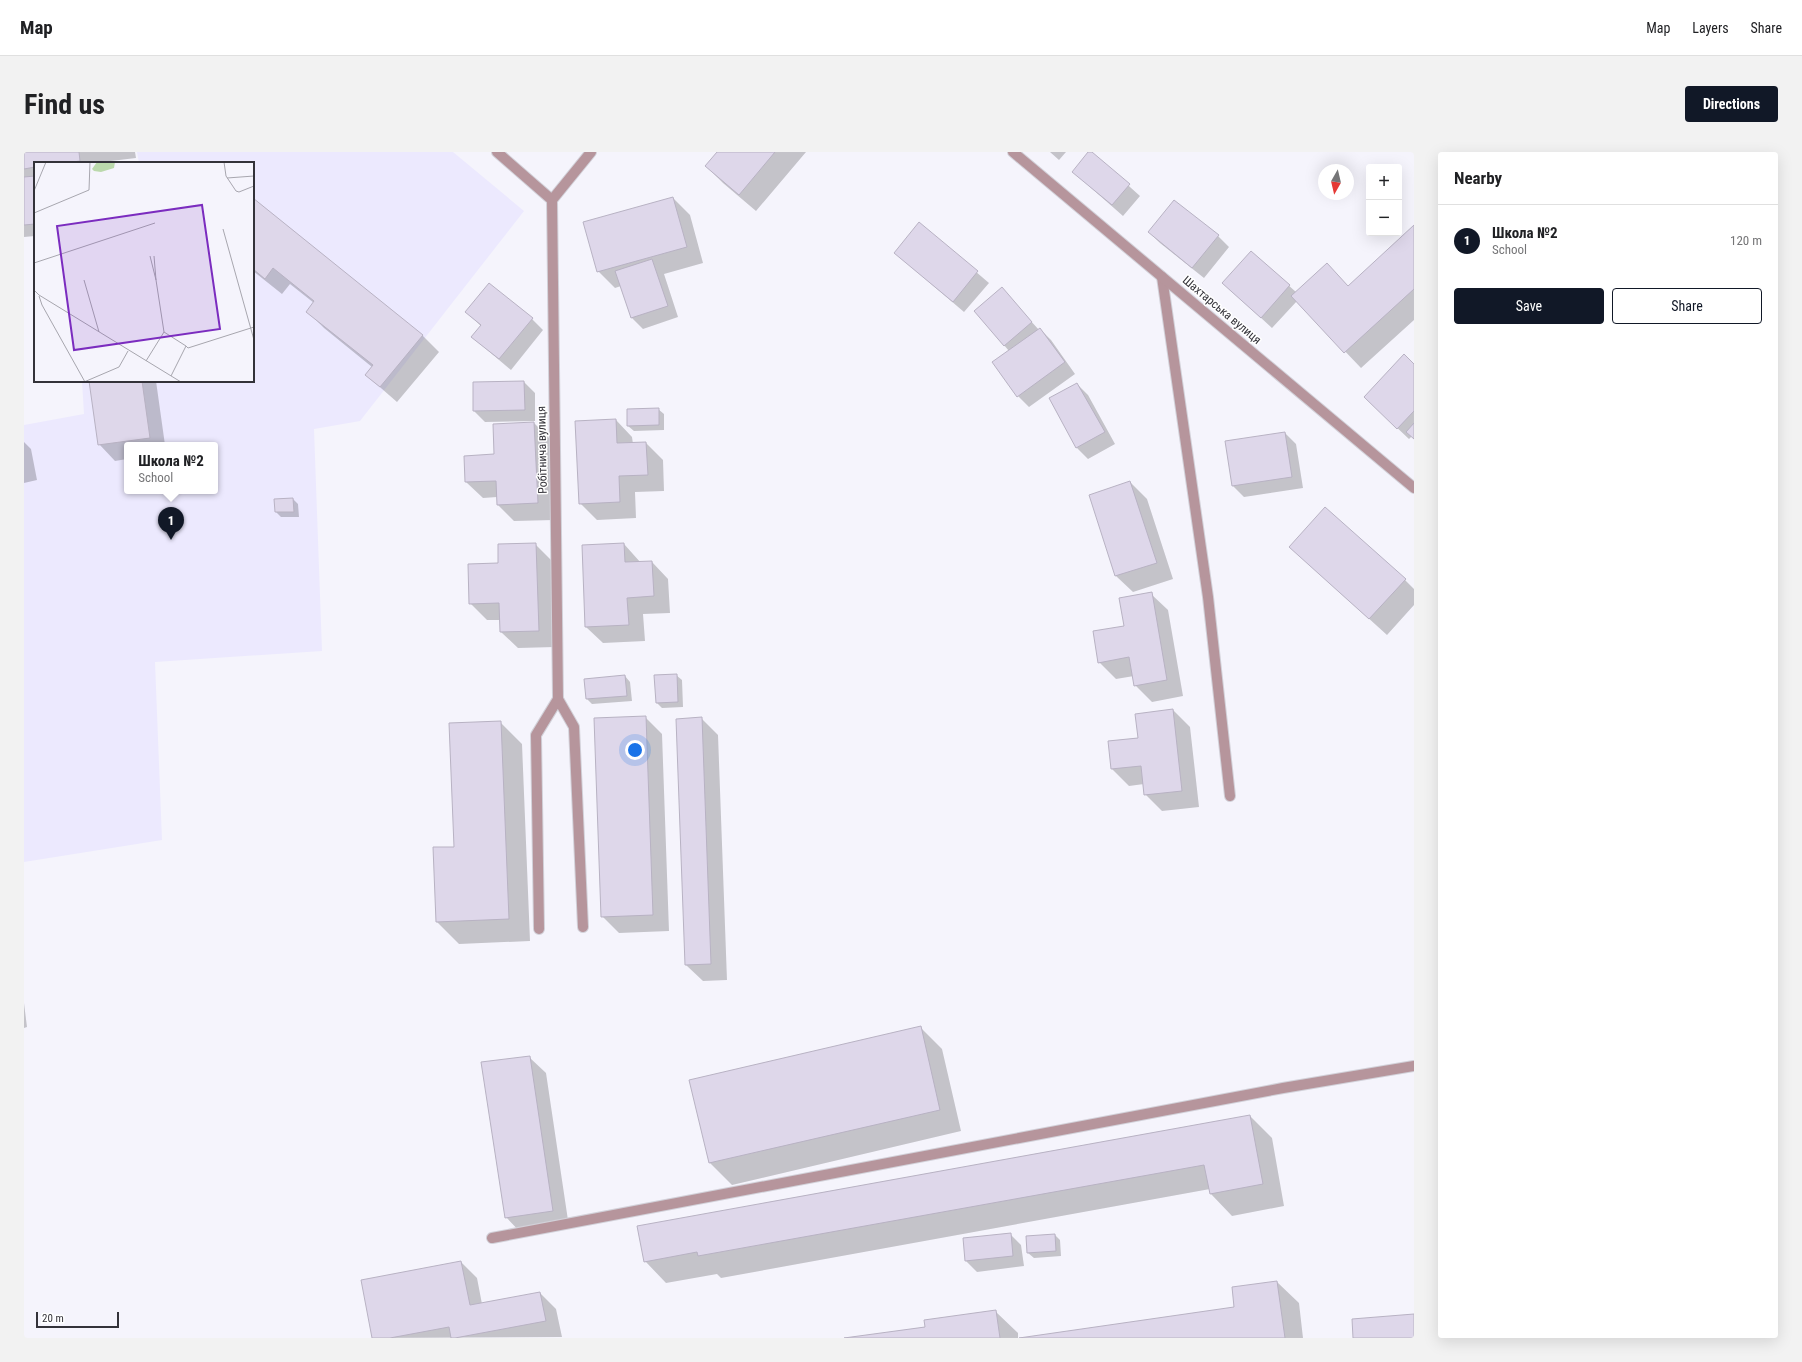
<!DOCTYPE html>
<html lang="en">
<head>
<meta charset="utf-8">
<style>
  :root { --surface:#fff; --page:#f2f2f2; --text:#202124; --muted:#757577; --line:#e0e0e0; --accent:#111827 }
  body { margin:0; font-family:"Roboto Condensed",sans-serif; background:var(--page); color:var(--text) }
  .controls { position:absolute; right:12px; top:12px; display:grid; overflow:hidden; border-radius:4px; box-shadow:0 4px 16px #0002 }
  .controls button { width:36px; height:36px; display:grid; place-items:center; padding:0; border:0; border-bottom:1px solid var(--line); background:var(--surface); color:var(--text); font:20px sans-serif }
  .compass { position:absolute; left:1294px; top:12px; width:36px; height:36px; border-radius:50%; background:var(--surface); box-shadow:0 4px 16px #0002; rotate:188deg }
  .scale { position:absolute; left:12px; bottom:10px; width:83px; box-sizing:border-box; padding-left:4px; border:2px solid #333239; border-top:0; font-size:11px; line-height:14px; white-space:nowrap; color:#333239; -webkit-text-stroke:3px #fff; paint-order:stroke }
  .you { position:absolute; left:611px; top:598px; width:14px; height:14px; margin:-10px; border:3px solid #fff; border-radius:50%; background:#1a73e8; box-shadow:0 0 0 6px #1a73e833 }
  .badge { display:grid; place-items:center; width:26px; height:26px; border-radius:50%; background:var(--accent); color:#fff; font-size:13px; font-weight:700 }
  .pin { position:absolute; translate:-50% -33px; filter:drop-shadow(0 1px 2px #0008) }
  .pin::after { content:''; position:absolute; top:21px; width:14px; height:12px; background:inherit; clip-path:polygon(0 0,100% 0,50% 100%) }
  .popup { position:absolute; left:100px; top:290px; width:94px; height:52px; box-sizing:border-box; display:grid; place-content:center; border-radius:4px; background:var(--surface); filter:drop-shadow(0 1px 3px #0005); font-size:13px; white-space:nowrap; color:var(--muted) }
  .popup b { font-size:15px; color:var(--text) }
  .popup::after { content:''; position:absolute; left:50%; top:100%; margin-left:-8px; border:8px solid transparent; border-top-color:var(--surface) }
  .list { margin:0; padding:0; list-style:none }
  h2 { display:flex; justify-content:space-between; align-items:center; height:52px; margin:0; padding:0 16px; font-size:17px }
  h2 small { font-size:13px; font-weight:400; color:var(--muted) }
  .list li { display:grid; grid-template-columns:26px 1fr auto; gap:12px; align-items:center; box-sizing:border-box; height:72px; padding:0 16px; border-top:1px solid var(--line) }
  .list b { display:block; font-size:15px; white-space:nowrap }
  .list p { margin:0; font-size:13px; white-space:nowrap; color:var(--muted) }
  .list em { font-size:13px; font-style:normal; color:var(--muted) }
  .actions { display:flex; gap:8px; padding:12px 16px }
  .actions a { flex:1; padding:9px 0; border:1px solid var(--accent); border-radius:4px; text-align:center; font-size:14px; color:var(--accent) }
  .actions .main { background:var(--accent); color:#fff }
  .map { position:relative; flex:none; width:1390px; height:1186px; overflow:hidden; border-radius:4px }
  header { display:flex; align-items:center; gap:24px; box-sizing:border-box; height:56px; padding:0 20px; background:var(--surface); border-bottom:1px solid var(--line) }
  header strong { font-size:19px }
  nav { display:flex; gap:22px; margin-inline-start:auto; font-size:14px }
  .intro { display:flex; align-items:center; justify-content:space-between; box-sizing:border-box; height:96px; padding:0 24px }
  h1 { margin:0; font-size:28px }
  .button { padding:10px 18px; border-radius:4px; background:var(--accent); color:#fff; font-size:14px; font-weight:700 }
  main { display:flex; gap:24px; padding:0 24px }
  aside { flex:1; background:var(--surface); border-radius:4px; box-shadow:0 4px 16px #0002 }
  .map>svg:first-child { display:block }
  .built { fill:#ece9fe; fill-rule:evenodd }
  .shadow { fill:#0003 }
  .building { fill:#ded7ea; stroke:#b8b2c3 }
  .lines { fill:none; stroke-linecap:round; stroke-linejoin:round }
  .service-casing { stroke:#d2d1d9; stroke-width:12 }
  .minor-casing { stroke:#d2d1d9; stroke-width:12 }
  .tertiary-casing { stroke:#d2d1d9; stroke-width:12 }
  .service { stroke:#b6959c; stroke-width:10 }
  .minor { stroke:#b6959c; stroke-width:10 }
  .tertiary { stroke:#b6959c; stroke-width:10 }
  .labels { text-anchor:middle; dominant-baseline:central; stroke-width:3; stroke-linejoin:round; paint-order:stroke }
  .street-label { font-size:12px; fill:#333239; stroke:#fff }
  .inset-road { fill:none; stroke:#a7a6ae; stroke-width:1 }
  .view { fill:#7b2cbf; fill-opacity:0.15; stroke:#7b2cbf; stroke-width:2 }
  .inset-edge { fill:none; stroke:#333239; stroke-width:2 }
</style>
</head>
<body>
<header>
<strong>Map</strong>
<nav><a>Map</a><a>Layers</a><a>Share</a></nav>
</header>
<div class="intro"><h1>Find us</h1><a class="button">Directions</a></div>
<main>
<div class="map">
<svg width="1390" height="1186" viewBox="0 0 1390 1186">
  <rect width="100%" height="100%" fill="#f5f4fc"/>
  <path class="built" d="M113 0H429L500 59 336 269 290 277 298 499 131 510 138 688 0 710V273L60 262 58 229H229V11H115ZM103 293H191V339H103Z"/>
  <path class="shadow" d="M0 0H111L112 6 70 11H11V84L0 85Z
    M694 0H782L732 59 699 31 682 14Z
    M1026 0H1042L1035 8Z
    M1067 0 1116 44 1099 64 1049 20Z
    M649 46 666 63 679 111 640 122 654 165 619 177 608 166 597 134 591 136 574 119Z
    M229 47 398 183 415 200 373 250 342 223 348 215 300 176 283 159 290 151 266 132 258 142 229 119Z
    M896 72 965 131 940 160 871 101Z
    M1390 74V168L1337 216 1273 149 1248 176 1199 131 1227 100 1272 140 1324 135Z
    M1125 80 1194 84 1205 95 1180 126 1136 91Z
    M978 137 1015 178 1016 177 1027 188 1051 222 1005 255 994 244 985 199 951 159Z
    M442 160 508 167 519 178 487 218 448 185 457 174Z
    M1390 213V287L1388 284 1385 287 1352 256Z
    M66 229H132L141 293H103V307L91 309 75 292Z
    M500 230 511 241V269L461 270 450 259Z
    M1053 232 1064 243 1091 292 1064 307 1053 296 1026 247Z
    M634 257 640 262V278L610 279 604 274Z
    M592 268 608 285 609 292 622 291 639 308 640 339 611 340 612 366 573 368 556 351Z
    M509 270 526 287 530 368 490 369 474 353 473 345 459 346 442 330Z
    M1261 281 1272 292 1279 336 1220 345 1209 334Z
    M0 290 7 297 13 328 0 331Z
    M1106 330 1123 347 1149 427 1109 440 1092 424Z
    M269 347 274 352 275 365H257L252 360Z
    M511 392 528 409 531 495 494 496 477 480V468H463L446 451 475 412Z
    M600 392 617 411 628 410 644 427 646 461 619 462 621 489 579 491 562 475Z
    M1266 395 1381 428 1390 437V453L1363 483Z
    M1127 442 1144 458 1159 544 1128 550 1111 533 1110 524 1092 527 1075 510Z
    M652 523 658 528 659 555 638 556 633 551Z
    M601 524 606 530 608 549 568 552 563 547Z
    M1149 558 1166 575 1175 655 1138 659 1121 642 1120 632 1105 634 1088 617 1085 590 1115 586Z
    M621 565 638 582 645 779 595 781 578 764Z
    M677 566 694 583 703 828 679 829 662 813Z
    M476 570 498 592 506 789 435 792 413 770 431 695Z
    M0 851 3 875 0 876Z
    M896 875 918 897 937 979 708 1033 686 1011 667 929Z
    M505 905 522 921 545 1075 498 1082 482 1065Z
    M1226 964 1248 986 1260 1054 1208 1064 1187 1042 1186 1037 697 1126 693 1122 642 1131 621 1109Z
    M986 1082 997 1093 1000 1114 953 1120 942 1109Z
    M1031 1083 1036 1088 1037 1104 1010 1106 1004 1101 1003 1085Z
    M437 1110 453 1126 458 1152 516 1141 532 1157 538 1185 349 1186Z
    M1253 1130 1275 1151 1279 1186H1002L1211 1156Z
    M972 1160 994 1181V1186H828L902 1175Z"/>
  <path class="building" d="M0 0H55L56 9 41 11H11V15L0 17Z
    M693 0H751L715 43 681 14Z
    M1064 0H1068L1106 32 1088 53 1048 20Z
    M11 24V72L0 73V25Z
    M649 45 663 95 573 120 559 70Z
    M229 46 399 183 356 235 341 223 349 213 282 160 290 149 249 116 241 127 229 117Z
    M1150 48 1195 83 1168 116 1124 80Z
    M895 70 954 119 929 150 870 101Z
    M1390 73V137L1320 201 1267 144 1303 111 1324 134Z
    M1227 99 1266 133 1237 166 1198 131Z
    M628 107 644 154 607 166 591 119Z
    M465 131 509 166 475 207 447 185 457 173 441 160Z
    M978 135 1008 170 980 194 950 159Z
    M1016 176 1041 210 993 245 968 210Z
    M1380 202 1390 212V259L1373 277 1340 245Z
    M65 229H118L126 286 74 293Z
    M500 229 501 258 449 259V230Z
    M1053 231 1081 280 1052 296 1025 246Z
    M635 256V273L603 274V257Z
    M592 267 593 291 622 290 624 323 595 324 596 350 555 352 551 269Z
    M510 270 514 351 473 353 472 329 441 330 440 304 470 302 469 272Z
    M1390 271V287L1382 280Z
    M1261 280 1268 325 1208 334 1201 289Z
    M1106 329 1133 411 1091 424 1065 343Z
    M269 346 270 360H251L250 347Z
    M1301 355 1382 427 1345 467 1265 395Z
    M512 391 515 479 476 480 475 451 445 452 444 412 474 411V392Z
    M600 391 601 410 628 409 630 444 603 446 605 473 561 475 558 393Z
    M1128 440 1143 528 1110 534 1105 505 1074 511 1069 479 1100 474 1095 446Z
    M653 522 654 550 632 551 630 523Z
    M601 523 603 544 562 547 560 527Z
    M1149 557 1158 639 1120 643 1117 614 1087 617 1084 589 1114 586 1111 562Z
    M622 564 629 763 577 765 570 566Z
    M678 565 687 812 661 813 652 567Z
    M477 569 485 767 412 770 409 695H430L425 571Z
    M897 874 916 958 685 1011 665 928Z
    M506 904 529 1059 481 1066 457 910Z
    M1226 963 1239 1032 1186 1042 1180 1013 674 1104 673 1100 620 1110 613 1074Z
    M987 1081 989 1104 941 1109 939 1086Z
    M1031 1082 1032 1099 1003 1101 1002 1084Z
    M437 1109 446 1153 516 1140 522 1169 431 1186H427L425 1175 366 1186H348L337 1128Z
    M1253 1129 1261 1186H995L1210 1155 1208 1135Z
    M972 1158 976 1186H820L901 1175 900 1168Z
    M1390 1162V1186H1329L1328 1167Z"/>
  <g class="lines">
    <defs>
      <path id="service" d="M1138 125 1184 445 1206 644
        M515 777 512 583 534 547 550 575 559 775
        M468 1086 1259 936 1390 914"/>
      <path id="minor" d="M473 0 528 48 567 0
        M528 48 534 547"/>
      <path id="tertiary" d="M989 0 1390 336"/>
    </defs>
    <use href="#service" class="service-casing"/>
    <use href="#minor" class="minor-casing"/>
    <use href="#tertiary" class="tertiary-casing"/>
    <use href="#service" class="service"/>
    <use href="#minor" class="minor"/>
    <use href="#tertiary" class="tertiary"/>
  </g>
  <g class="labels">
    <g class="street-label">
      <text transform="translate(1198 158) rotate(40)">Шахтарська вулиця</text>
      <text transform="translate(518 298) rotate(-91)">Робітнича вулиця</text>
    </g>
  </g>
  <g transform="translate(10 10)">
    <rect width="220" height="220" fill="#f5f4fc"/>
    <path d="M63 0H81L80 6 67 10 60 9 58 7Z" fill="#bbd9ac"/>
    <path class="inset-road" d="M190 0 192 14 202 29 205 30 220 24M193 16 220 14M0 29 12 0M0 51 55 28 56 0M189 67 220 178M116 94 122 118 120 94M0 101 121 61M50 118 65 170M122 118 130 170M0 128 5 133 147 220M5 134 8 143 51 220M152 184 154 186 220 165M112 199 130 170 152 184 137 214M50 220 85 205 94 189"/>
    <path class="view" d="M168 43 186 167 40 188 23 64Z"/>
    <rect width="220" height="220" class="inset-edge"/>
  </g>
</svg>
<div class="controls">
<button>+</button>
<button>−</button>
</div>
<svg class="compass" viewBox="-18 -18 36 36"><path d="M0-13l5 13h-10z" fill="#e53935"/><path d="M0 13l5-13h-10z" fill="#757577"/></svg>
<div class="scale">20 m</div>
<div class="you"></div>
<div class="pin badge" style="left:147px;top:388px">1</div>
<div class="popup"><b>Школа №2</b>School</div>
</div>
<aside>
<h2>Nearby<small></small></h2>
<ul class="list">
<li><span class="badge">1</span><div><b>Школа №2</b><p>School</p></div><em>120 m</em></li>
</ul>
<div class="actions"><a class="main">Save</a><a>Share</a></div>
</aside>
</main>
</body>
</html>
